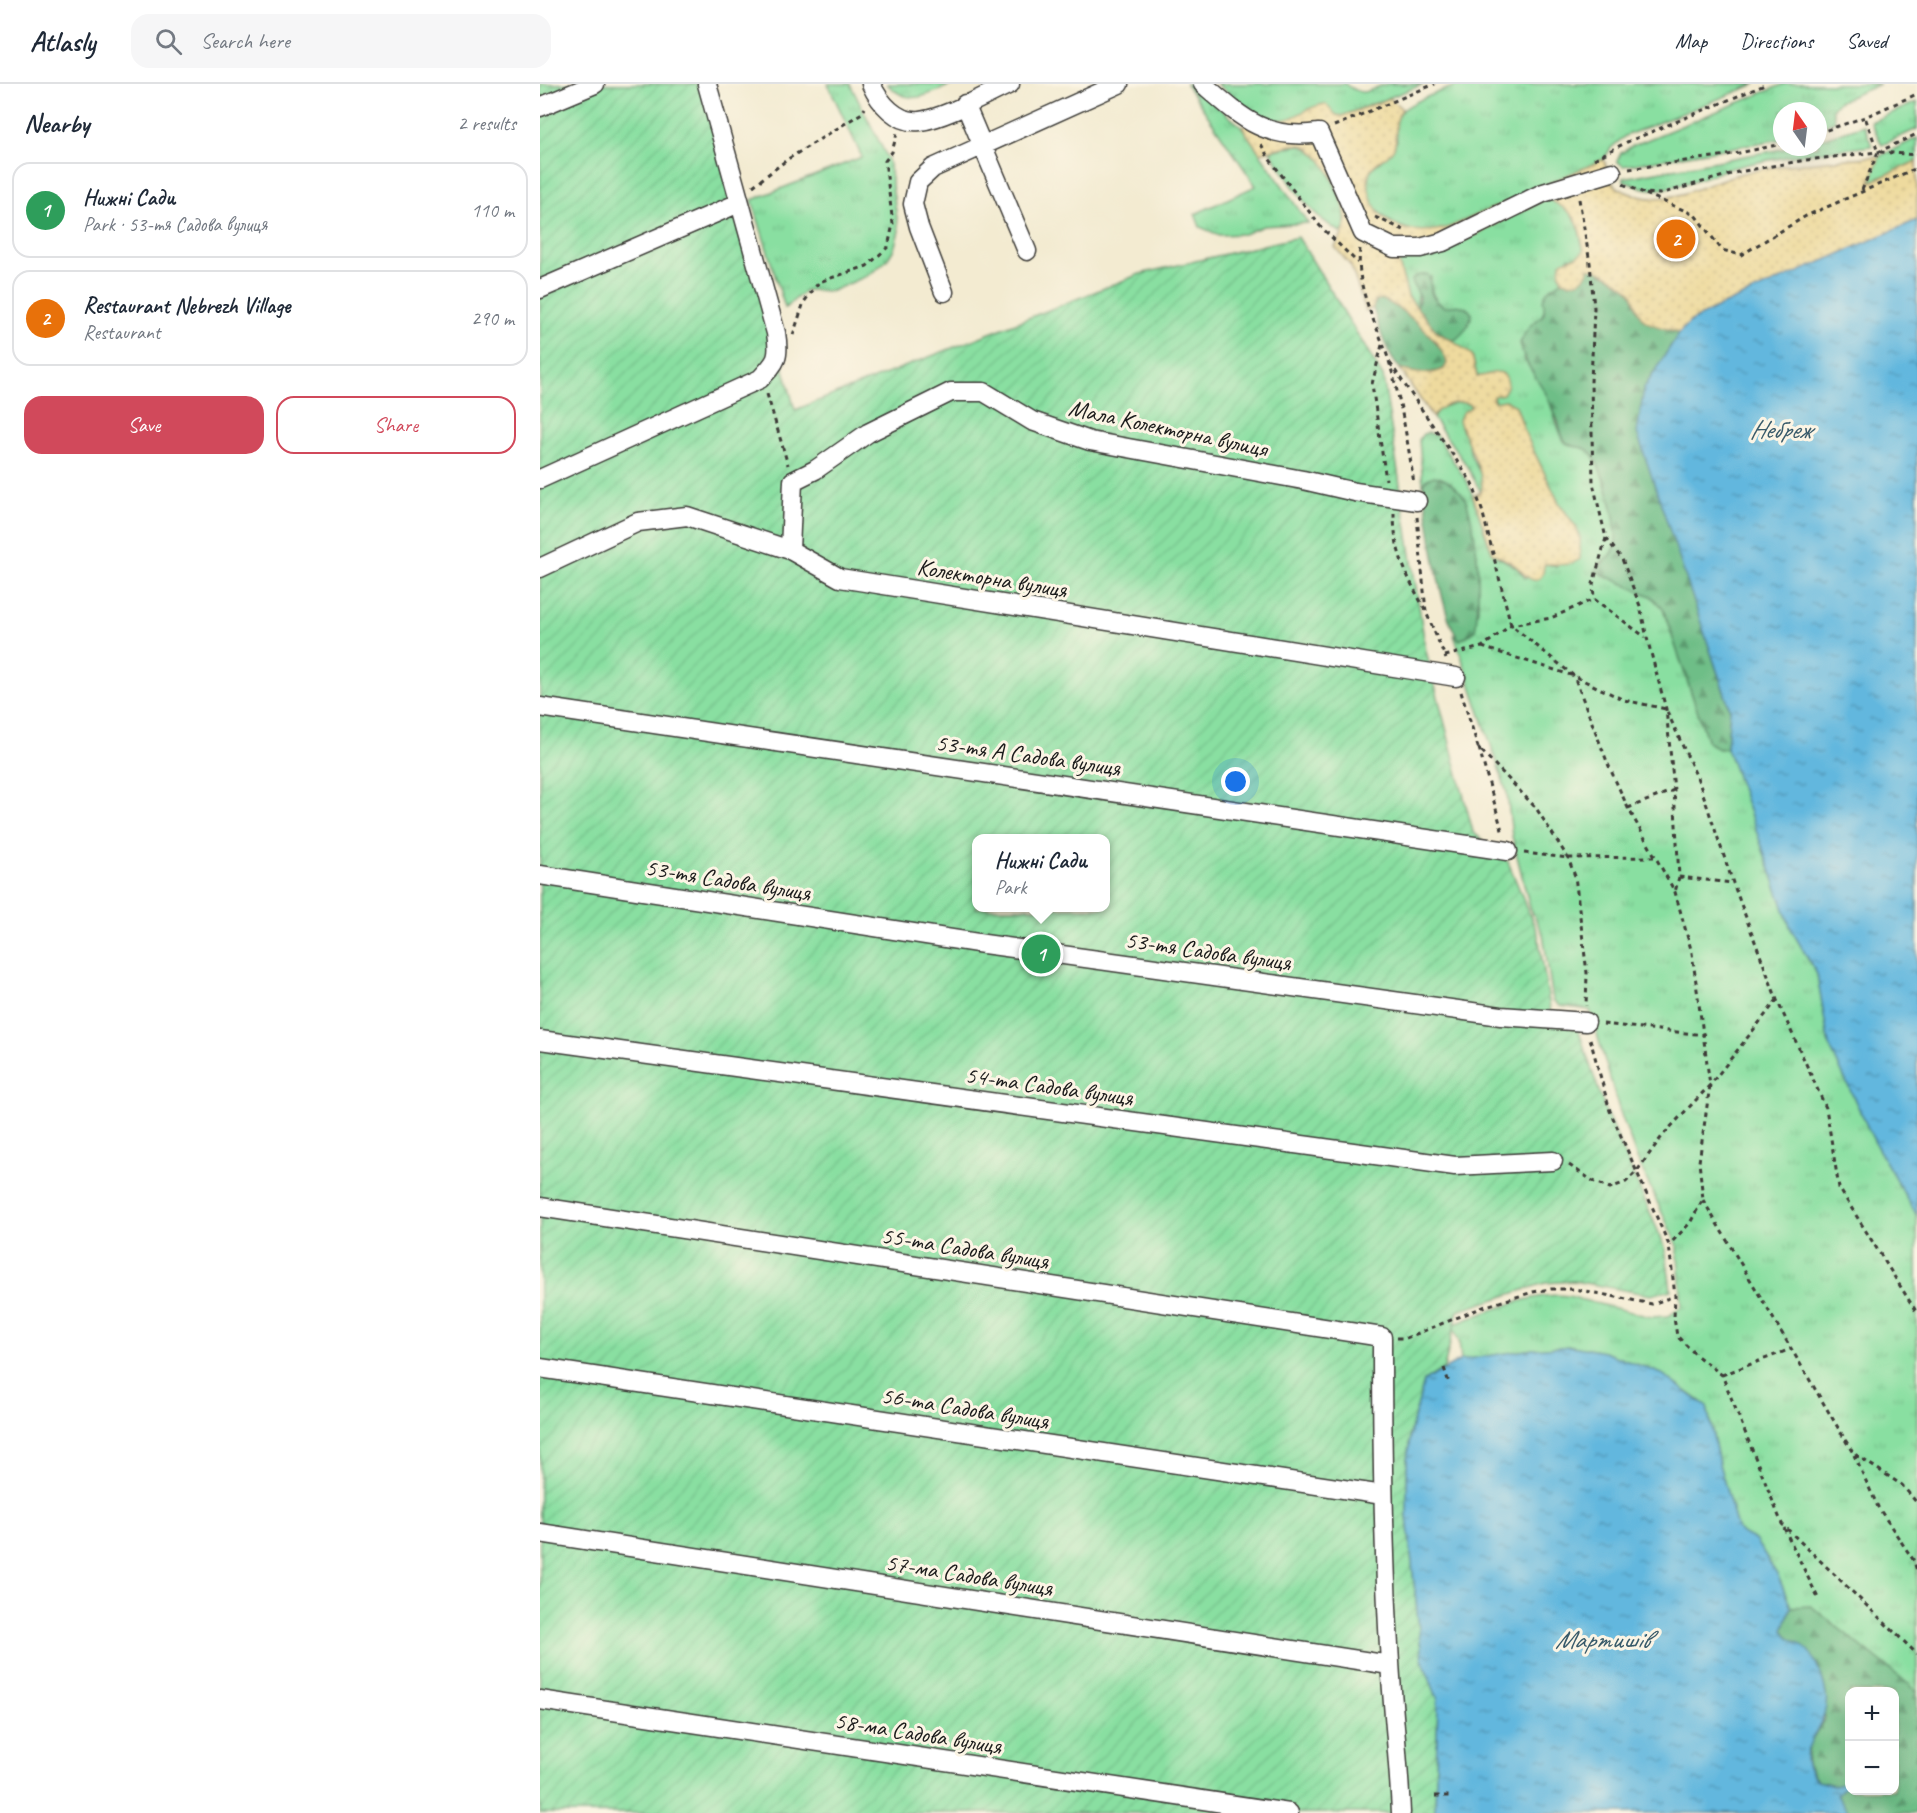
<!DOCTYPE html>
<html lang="en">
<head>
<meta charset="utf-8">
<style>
  :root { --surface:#fff; --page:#f6f6f7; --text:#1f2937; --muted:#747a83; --line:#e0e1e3; --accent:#d1495b }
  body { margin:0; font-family:Caveat,sans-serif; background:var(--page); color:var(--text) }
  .controls { position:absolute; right:18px; bottom:18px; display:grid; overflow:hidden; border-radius:12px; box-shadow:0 6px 24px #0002 }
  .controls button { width:54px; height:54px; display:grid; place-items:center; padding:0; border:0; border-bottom:2px solid var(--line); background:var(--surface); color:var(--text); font:30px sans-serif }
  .compass { position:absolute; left:1233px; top:18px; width:54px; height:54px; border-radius:50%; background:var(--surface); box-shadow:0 6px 24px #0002; rotate:346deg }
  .you { position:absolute; left:696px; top:698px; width:21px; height:21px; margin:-15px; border:4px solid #fff; border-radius:50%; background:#1a73e8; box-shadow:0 0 0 9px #1a73e833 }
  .badge { display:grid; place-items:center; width:39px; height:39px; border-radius:50%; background:var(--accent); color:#fff; font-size:20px; font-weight:700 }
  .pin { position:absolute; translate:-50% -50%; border:3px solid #fff; box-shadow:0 2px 6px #0006 }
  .popup { position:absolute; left:432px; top:750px; width:138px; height:78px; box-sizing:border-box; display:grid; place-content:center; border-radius:12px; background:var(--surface); filter:drop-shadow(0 2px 4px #0005); font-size:20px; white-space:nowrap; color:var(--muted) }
  .popup b { font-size:22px; color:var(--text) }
  .popup::after { content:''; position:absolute; left:50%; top:100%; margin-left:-12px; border:12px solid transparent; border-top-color:var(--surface) }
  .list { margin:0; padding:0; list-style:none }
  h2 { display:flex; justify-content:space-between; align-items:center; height:78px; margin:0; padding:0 24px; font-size:26px }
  h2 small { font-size:20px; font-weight:400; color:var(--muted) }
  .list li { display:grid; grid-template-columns:39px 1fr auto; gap:18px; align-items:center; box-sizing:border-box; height:96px; margin:0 12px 12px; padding:0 12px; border:2px solid var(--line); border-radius:18px }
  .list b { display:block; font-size:22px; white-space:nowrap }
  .list p { margin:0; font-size:20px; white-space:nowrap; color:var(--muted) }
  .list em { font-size:20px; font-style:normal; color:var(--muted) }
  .actions { display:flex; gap:12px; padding:18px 24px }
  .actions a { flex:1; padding:14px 0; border:2px solid var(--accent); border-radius:18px; text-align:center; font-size:21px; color:var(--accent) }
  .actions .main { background:var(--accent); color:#fff }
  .icon { flex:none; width:33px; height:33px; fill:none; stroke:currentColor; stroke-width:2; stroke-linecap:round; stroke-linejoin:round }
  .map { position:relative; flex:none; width:1377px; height:1729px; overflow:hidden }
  header { display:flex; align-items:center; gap:36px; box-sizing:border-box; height:84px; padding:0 30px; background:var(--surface); border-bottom:2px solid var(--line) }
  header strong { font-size:28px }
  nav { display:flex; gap:33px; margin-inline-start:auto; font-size:21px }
  .search { width:420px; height:54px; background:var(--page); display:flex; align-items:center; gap:15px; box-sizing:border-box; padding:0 21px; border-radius:18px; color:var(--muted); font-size:22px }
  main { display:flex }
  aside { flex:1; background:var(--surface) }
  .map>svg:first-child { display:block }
  .grass { fill:url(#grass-tufts); stroke:#527e5e; stroke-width:1.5 }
  .forest { fill:url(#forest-firs); stroke:#456d52; stroke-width:1.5; fill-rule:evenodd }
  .sand { fill:url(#sand-dots); stroke:#857b5d; stroke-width:1.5 }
  .garden { fill:url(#garden-furrows); stroke:#527e5e; stroke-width:1.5; fill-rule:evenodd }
  .water { fill:url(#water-ripples); stroke:#3f6a7d; stroke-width:1.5 }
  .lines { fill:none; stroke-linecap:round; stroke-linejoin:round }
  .minor-casing { stroke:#3c3b37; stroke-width:21 }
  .path { stroke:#3c3b37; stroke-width:3; stroke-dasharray:4.5 4.5; stroke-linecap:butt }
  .minor { stroke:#fff; stroke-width:18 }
  .labels { text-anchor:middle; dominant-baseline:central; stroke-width:6; stroke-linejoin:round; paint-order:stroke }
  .street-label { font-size:24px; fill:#1c1c1c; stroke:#fcf5e5 }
  .water-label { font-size:26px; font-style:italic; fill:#385a6a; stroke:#fcf5e5 }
</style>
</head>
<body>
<header>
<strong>Atlasly</strong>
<div class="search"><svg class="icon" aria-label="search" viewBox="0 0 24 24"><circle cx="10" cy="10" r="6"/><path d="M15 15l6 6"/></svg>Search here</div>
<nav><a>Map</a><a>Directions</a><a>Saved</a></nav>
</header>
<main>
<aside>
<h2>Nearby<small>2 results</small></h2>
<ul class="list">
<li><span class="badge" style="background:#2e9e5b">1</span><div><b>Нижні Сади</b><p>Park · 53-тя Садова вулиця</p></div><em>110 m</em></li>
<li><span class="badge" style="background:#e8710a">2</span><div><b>Restaurant Nebrezh Village</b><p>Restaurant</p></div><em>290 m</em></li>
</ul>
<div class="actions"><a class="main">Save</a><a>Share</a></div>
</aside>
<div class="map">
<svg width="1377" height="1729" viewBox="0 0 1377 1729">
  <defs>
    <pattern id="grass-tufts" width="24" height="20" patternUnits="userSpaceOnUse" patternTransform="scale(1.5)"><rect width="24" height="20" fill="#89dfa1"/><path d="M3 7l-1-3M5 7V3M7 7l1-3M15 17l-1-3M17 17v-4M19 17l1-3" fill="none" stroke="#76bf8a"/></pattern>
    <pattern id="forest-firs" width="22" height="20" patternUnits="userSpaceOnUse" patternTransform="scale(1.5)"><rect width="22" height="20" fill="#6ebe87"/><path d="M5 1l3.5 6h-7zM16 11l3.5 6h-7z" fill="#5a9a6e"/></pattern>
    <pattern id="sand-dots" width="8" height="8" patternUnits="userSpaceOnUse" patternTransform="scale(1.5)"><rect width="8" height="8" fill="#eeda9e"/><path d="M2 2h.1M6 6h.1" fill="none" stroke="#ccba88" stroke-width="1.8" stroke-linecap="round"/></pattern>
    <pattern id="garden-furrows" width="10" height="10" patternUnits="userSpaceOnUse" patternTransform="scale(1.5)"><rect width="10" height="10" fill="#89dfa1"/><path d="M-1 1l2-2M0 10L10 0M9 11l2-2" fill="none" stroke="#76bf8a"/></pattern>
    <pattern id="water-ripples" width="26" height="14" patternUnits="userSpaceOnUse" patternTransform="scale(1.5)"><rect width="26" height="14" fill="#62b7de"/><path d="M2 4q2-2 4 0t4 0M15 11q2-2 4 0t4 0" fill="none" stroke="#5094b3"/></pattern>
  </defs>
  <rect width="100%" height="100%" fill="#fcf5e5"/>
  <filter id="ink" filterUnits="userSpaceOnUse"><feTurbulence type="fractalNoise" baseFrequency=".0167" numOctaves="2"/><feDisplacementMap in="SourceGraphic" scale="12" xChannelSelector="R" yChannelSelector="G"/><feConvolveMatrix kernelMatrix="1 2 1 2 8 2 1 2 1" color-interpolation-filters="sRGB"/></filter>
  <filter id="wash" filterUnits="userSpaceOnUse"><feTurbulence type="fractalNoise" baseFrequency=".008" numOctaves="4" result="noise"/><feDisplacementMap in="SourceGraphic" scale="24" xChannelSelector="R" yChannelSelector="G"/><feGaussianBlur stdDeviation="1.35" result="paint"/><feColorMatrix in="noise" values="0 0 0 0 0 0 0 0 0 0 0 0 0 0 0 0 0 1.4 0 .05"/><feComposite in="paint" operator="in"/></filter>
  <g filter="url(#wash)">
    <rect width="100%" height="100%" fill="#f3ebd1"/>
    <path class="grass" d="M288 0H310L348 75 359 147 354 165 347 176 329 191 292 207 266 206 245 224 212 116 322 73Z
      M347 0H413C387 11 370 24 347 0Z
      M646 0H650L702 43 768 139 723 142 704 150 679 151 660 143 655 130 716 102Z
      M677 0H805C828 17 829 2 850 0 861 0 872 0 884 0L802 32 796 31 786 21C771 21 764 30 751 34 722 44 698 16 677 0Z
      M920 0H1216L1085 52 1071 64 1064 75 910 143C903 145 895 148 888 148 857 147 823 128 828 92 830 83 837 81 843 75 848 70 852 63 857 57 855 49 853 40 857 33 863 19 906 6 920 0Z
      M1244 0H1340L1298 18 1292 25 1295 37 1278 43V27H1242V55L1083 82 1077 77 1081 69 1092 62Z
      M1377 18V45L1342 61 1331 38Z
      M1324 41 1332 62C1288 67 1243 72 1200 82 1173 88 1147 102 1120 105 1107 106 1096 103 1084 97V94L1254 63H1278V56Z
      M1377 54V77L1329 99 1340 72Z
      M759 61 769 65 785 79 805 125V142L802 149C767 130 751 99 730 67Z
      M1007 114 1031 127 1037 138 1044 168 1037 173 1028 174 1020 191 1022 197 1007 207C1005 224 1006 232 991 241L983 274C991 286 1002 299 1008 313 1012 324 1019 349 1024 357 1031 366 1041 360 1049 367 1061 377 1080 443 1076 459 1074 470 1069 473 1060 479L1063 491 1111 512 1123 525 1168 658 1179 665 1187 664 1251 845 1277 890 1289 961 1337 1063 1377 1132V1607L1272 1523H1251L1238 1492 1215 1456 1198 1447 1179 1380 1167 1322 1122 1290 1064 1268 1032 1262 993 1265 921 1276 919 1257 912 1241C945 1229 1007 1201 1039 1215L1111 1233 1129 1232 1142 1222 1137 1161 1098 1077 1079 1025 1050 926 1020 922 1013 916 1003 850 990 824 972 752 967 709 914 551 920 556 938 527 937 471 934 458 925 414 910 398 887 395 883 400 879 356 883 350 889 349 896 351 928 399 952 469 977 484 985 494 1005 480 1017 482 1036 443 1019 419 986 351 976 322 955 318 945 293 937 292 932 271 913 257 923 246 932 230C925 219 916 221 904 223 893 214 890 208 891 193L878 206 877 224 868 212 858 176 865 170Z
      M921 318 930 320C932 335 927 353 930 368 934 383 947 391 941 408L925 379 893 334C896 322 910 321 921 318Z"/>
    <path class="forest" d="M1052 183 1083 200 1092 210 1097 225 1104 236 1139 249 1104 304 1148 499 1190 626 1187 664 1179 665 1168 658 1123 525 1111 512 1055 487C1060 480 1070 475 1073 468 1083 448 1064 385 1050 368 1044 360 1033 366 1026 358 1021 353 1020 344 1018 337 1014 328 1010 317 1005 308 995 291 984 279 980 259 983 254 986 246 991 241 1002 231 1007 234 1003 216L1007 207 1022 197 1029 199Z
      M887 190C893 196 888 205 893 213 895 217 901 220 904 223 916 221 925 219 932 230 930 240 922 252 913 257L898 249 877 224C884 208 873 207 872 196L876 192Z
      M841 215C864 224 900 255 907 279L904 285C897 289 889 289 881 289 874 289 867 289 862 285 849 279 837 238 833 224L835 217Z
      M894 392C905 393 922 406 926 417 939 453 941 509 935 547L920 556C900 536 888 433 883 400L887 395Z
      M1271 1522 1377 1607V1729H1309L1296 1711 1309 1698 1294 1701 1277 1697 1267 1681 1269 1660 1285 1634 1278 1583 1265 1563 1249 1555 1243 1546 1251 1523ZM1310 1608H1354V1706H1310Z"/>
    <path class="sand" d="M850 14 862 25C851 42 860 49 854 64 848 76 832 77 829 91 827 98 829 107 831 114 843 148 880 151 910 143L1064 75C1070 101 1076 107 1102 113 1134 120 1169 98 1199 90 1245 79 1293 76 1340 72L1330 98 1377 77V136L1178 223 1151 237 1139 249C1129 244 1112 243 1104 236 1096 229 1096 218 1092 210 1087 202 1057 182 1049 185 1044 198 1036 201 1022 197 1012 169 1032 180 1044 167 1036 131 1039 133 1007 114L901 168 865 170 858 176 868 213 898 249 913 257 932 271 937 292C946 294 962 280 967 296 969 301 966 305 963 310L953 312V316L955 318 965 316 976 322 986 351 1019 419 1036 443 1040 453V475C1029 483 1017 480 1005 480 1003 483 1004 486 1003 489 996 506 982 488 977 483 970 477 960 473 952 469L933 412 941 408C947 390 924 356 919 336L922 329 931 323 930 320C918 316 897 321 893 334L860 285C874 290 891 291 904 285L907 279C900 255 864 224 841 215L835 217 833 224 826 227 811 182 795 163C798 157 804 149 805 142 810 120 784 67 761 61 752 59 730 67 720 69L702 43 718 32C723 33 730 37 736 37 755 37 767 21 786 20L796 31 802 32Z"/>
    <path class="garden" d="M0 0H162L199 119 255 326 600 190 758 153 843 292 886 567 933 748 968 778 998 850 1011 930 1037 942 1066 1028 1125 1163 1131 1206 1111 1211 1034 1197 1005 1199 918 1227 904 1284 884 1297 871 1346 867 1376V1432L882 1575 898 1616 895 1729H0ZM436 754H566V824H436Z"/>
    <path class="water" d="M1377 136V1132L1337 1063 1289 961 1277 890 1251 845 1187 664 1190 625 1097 349 1104 304 1139 249 1151 237 1178 223Z
      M1032 1262 1064 1268 1122 1290 1167 1323 1179 1380 1198 1447 1215 1456 1238 1492 1251 1523 1243 1546C1251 1559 1257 1555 1265 1563 1276 1574 1284 1596 1286 1610 1291 1638 1261 1658 1267 1681 1268 1686 1274 1693 1277 1697L1294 1701 1309 1697 1297 1711 1309 1729H895L898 1616 882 1575 867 1432V1376L871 1346 884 1297 921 1276 993 1265Z"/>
  </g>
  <g filter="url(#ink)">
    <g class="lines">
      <defs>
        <path id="minor" d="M331 0C339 18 357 40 380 37 405 34 446 11 470 0
          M663 0C701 33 725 57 779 49L823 149 854 164H880L903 158 1003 109 1072 88
          M425 20 487 167
          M0 23 55 0
          M0 205 199 119
          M404 208 379 143 373 120 378 98 393 84 579 0
          M0 395 220 295C237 277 240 274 236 249L167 0
          M250 466 253 397 275 386 328 349 411 308H444L492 337 550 357 763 396 815 408 877 417
          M0 484 98 438 147 432 250 466 300 494 916 593
          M0 623 968 767
          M0 791 444 860 961 932 1046 938
          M0 956 915 1082 1013 1077
          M0 1123 842 1253C842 1362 843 1470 850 1578 853 1629 859 1679 861 1729
          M0 1284 843 1411
          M0 1449 850 1581
          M0 1616 749 1729"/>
      </defs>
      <use href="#minor" class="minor-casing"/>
      <path class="path" d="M794 42 895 0
        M1278 49 1325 33 1377 10
        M721 60 728 73 780 142 818 179
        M1340 68 1377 71
        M1054 75 1087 58 1227 0
        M1089 85 1194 70 1242 60
        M1083 100 1104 109 1120 110 1198 88 1266 76 1338 68 1377 50
        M213 102 248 75 322 29 325 24
        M1322 106 1338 68 1325 33
        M1106 110 1155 131 1182 166 1201 171 1266 132 1377 84
        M1039 115 1050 179 1054 224 1051 298 1053 399 1066 454 1082 475 1100 522 1107 554 1126 625 1134 706 1139 793 1135 808
        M835 133 864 146
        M820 165C815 206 837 239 849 277 861 317 868 359 874 400
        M253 251 264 218 279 198 327 182 348 163 353 140 345 77 352 68 357 49
        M842 261 832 300 846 396
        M850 279 932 399 942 426 971 541 1034 592 1068 680 1088 724 1135 808 1152 869 1170 1001 1159 1078 1163 1115 1150 1139 1129 1161
        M227 310 248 381
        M854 429C854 469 867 493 886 527
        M877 433 886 528 906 575
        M1066 454 1053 500 1054 515 1105 553
        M942 563 1034 592 1084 616 1126 625 1159 698 1193 799 1237 916 1286 1024 1299 1104 1377 1229
        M905 572 942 563 971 541 1011 534 1054 515
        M921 608 938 663 996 724 1028 774 1035 792 1047 889 1046 922
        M939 664 963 750
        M1088 724 1134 706
        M984 769 1028 774 1114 773
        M1139 793 1193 799
        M1063 940 1165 951
        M1050 955 1070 1027 1129 1161 1135 1212 1134 1234 1137 1252 1156 1271 1182 1291 1242 1440 1377 1570
        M1029 1081 1053 1097 1070 1104 1086 1098 1097 1087 1123 1051 1170 1001 1237 916
        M1163 1116 1313 1369 1362 1401 1377 1419
        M857 1254H866L946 1222 993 1208 1011 1205H1035L1112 1220 1135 1212
        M904 1284 909 1299
        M1182 1291 1251 1265
        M1314 1371 1338 1423 1374 1477 1377 1487
        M1244 1444 1279 1516
        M895 1712H909"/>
      <use href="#minor" class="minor"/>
    </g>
  </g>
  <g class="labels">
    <g class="street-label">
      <text transform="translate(628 344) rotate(12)">Мала Колекторна вулиця</text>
      <text transform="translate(452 494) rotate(9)">Колекторна вулиця</text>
      <text transform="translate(488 671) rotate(8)">53-тя А Садова вулиця</text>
      <text transform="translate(188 796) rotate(9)">53-тя Садова вулиця</text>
      <text transform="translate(668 867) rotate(8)">53-тя Садова вулиця</text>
      <text transform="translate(509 1002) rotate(8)">54-та Садова вулиця</text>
      <text transform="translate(425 1164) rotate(9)">55-та Садова вулиця</text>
      <text transform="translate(425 1324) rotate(9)">56-та Садова вулиця</text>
      <text transform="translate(429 1491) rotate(9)">57-ма Садова вулиця</text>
      <text transform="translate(378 1649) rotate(9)">58-ма Садова вулиця</text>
    </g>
    <g class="water-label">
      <text x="1240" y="345">Небреж</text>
      <text x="1062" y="1555">Мартишів</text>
    </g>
  </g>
</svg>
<div class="controls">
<button>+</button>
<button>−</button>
</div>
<svg class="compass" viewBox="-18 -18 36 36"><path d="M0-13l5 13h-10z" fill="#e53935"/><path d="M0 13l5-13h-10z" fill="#747a83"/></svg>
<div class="you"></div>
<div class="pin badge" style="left:501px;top:870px;background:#2e9e5b">1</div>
<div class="popup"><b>Нижні Сади</b>Park</div>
<div class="pin badge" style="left:1136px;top:155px;background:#e8710a">2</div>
</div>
</main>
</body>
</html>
